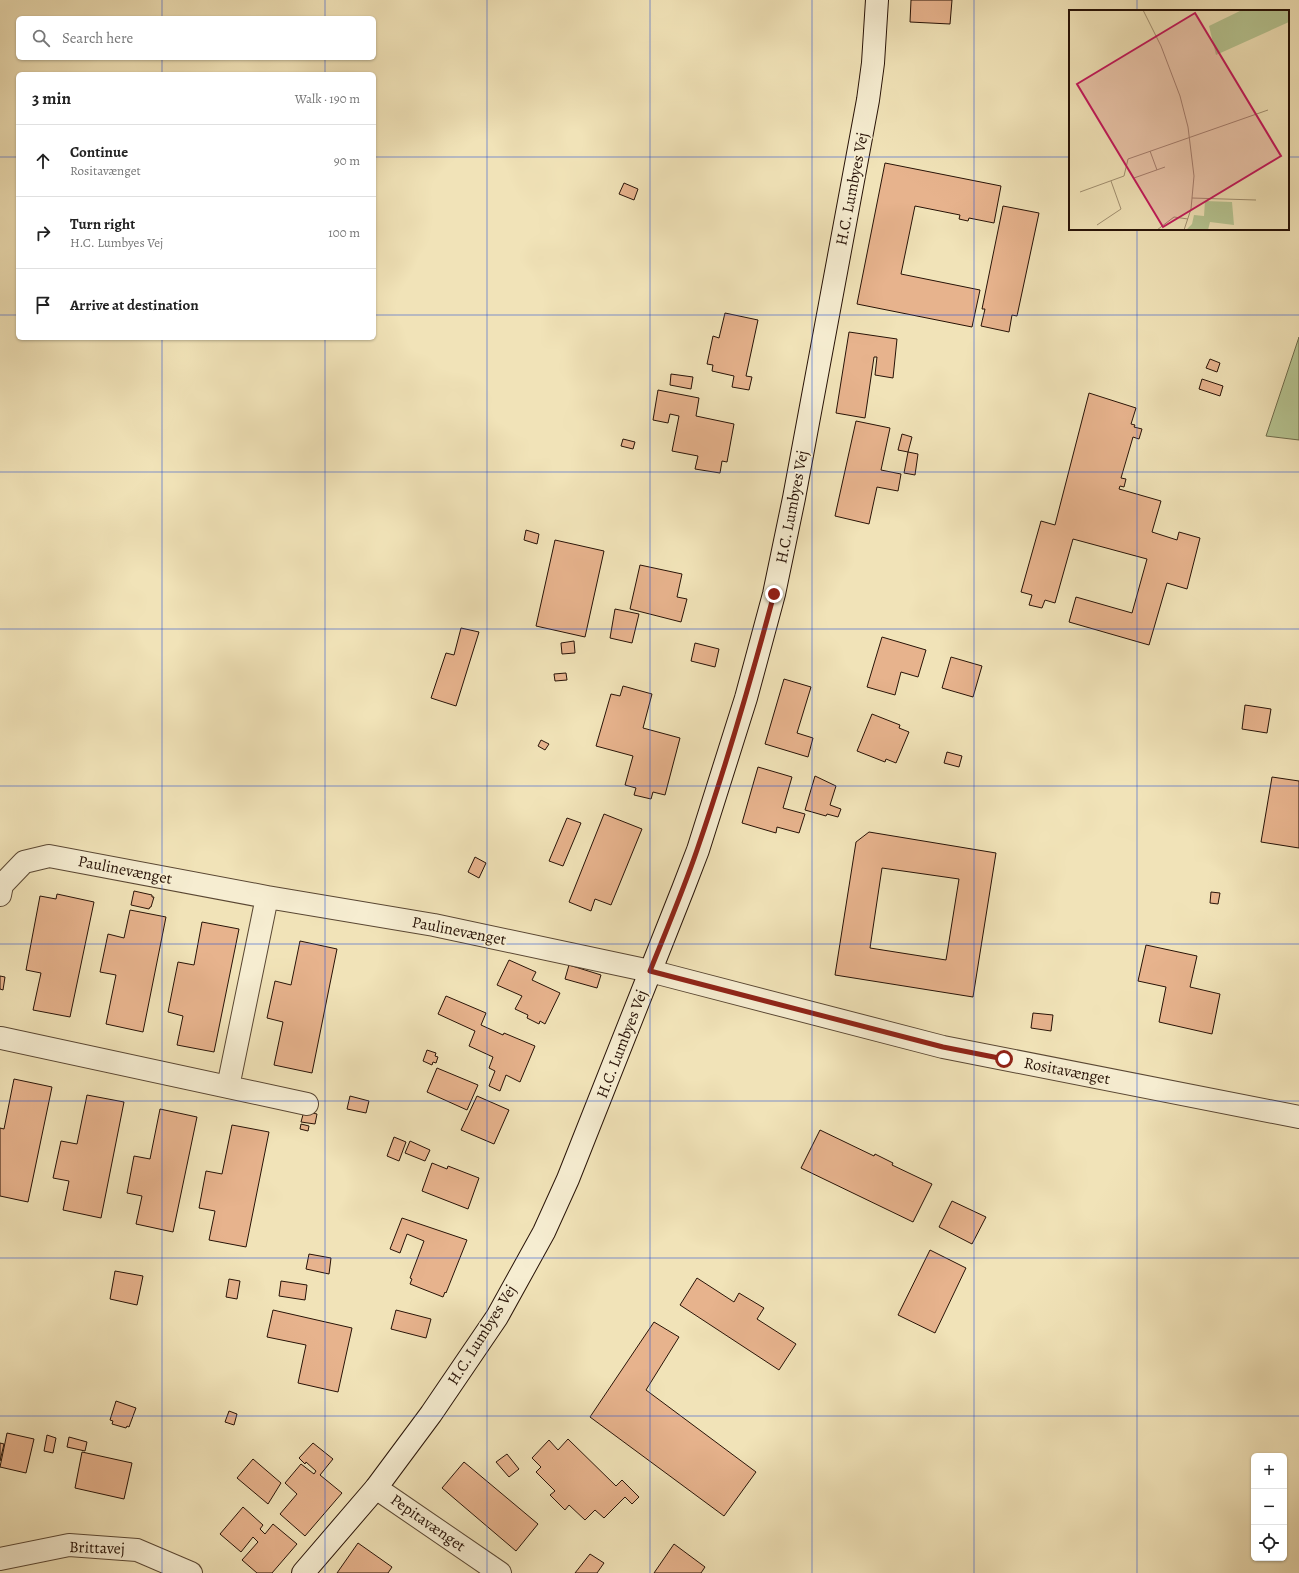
<!DOCTYPE html>
<html lang="en">
<head>
<meta charset="utf-8">
<style>
  :root { --surface:#fff; --page:#f2f2f2; --text:#222; --muted:#767676; --line:#e0e0e0 }
  body { margin:0; font-family:Alegreya,serif; background:var(--page); color:var(--text) }
  .controls { position:absolute; right:12px; bottom:12px; display:grid; overflow:hidden; border-radius:6px; box-shadow:0 1px 3px #0004 }
  .controls button { width:36px; height:36px; display:grid; place-items:center; padding:0; border:0; border-bottom:1px solid var(--line); background:var(--surface); color:var(--text); font:20px sans-serif }
  .stop { position:absolute; width:12px; height:12px; margin:-9px; border:3px solid #8f2418; border-radius:50%; background:#fff }
  .stop.end { background:#8f2418; border-color:#fff; box-shadow:0 1px 4px #0008 }
  .list { margin:0; padding:0; list-style:none }
  h2 { display:flex; justify-content:space-between; align-items:center; height:52px; margin:0; padding:0 16px; font-size:17px }
  h2 small { font-size:13px; font-weight:400; color:var(--muted) }
  .list li { display:grid; grid-template-columns:26px 1fr auto; gap:12px; align-items:center; box-sizing:border-box; height:72px; padding:0 16px; border-top:1px solid var(--line) }
  .list b { display:block; font-size:15px; white-space:nowrap }
  .list p { margin:0; font-size:13px; white-space:nowrap; color:var(--muted) }
  .list em { font-size:13px; font-style:normal; color:var(--muted) }
  .icon { flex:none; width:22px; height:22px; fill:none; stroke:currentColor; stroke-width:2; stroke-linecap:round; stroke-linejoin:round }
  .map { position:relative; flex:none; width:1299px; height:1573px; overflow:hidden }
  .search { position:absolute; background:var(--surface); box-shadow:0 1px 3px #0004; left:16px; top:16px; width:360px; height:44px; display:flex; align-items:center; gap:10px; box-sizing:border-box; padding:0 14px; border-radius:6px; color:var(--muted); font-size:15px }
  .panel { position:absolute; background:var(--surface); box-shadow:0 1px 3px #0004; left:16px; top:72px; width:360px; height:268px; border-radius:6px }
  .map>svg:first-child { display:block }
  .green { fill:#b6c592; stroke:#6f6c4c }
  .building { fill:#e7b38d; stroke:#281307; fill-rule:evenodd }
  .lines { fill:none; stroke-linecap:round; stroke-linejoin:round }
  .street-casing { stroke:#5a4733; stroke-width:24 }
  .secondary-casing { stroke:#281307; stroke-width:24 }
  .street { stroke:#f6edd1; stroke-width:22 }
  .secondary { stroke:#f6edd1; stroke-width:22 }
  .route { stroke:#8f2418; stroke-width:5 }
  .grid { fill:none; stroke:#1d4ed8; stroke-width:1; stroke-opacity:0.55 }
  .labels { text-anchor:middle; dominant-baseline:central; stroke-width:3.5; stroke-linejoin:round; paint-order:stroke }
  .street-label { font-size:16px; fill:#281307; stroke:#f6edd1 }
  .inset-road { fill:none; stroke:#a19071; stroke-width:1 }
  .view { fill:#c2185b; fill-opacity:0.15; stroke:#c2185b; stroke-width:2 }
  .inset-edge { fill:none; stroke:#281307; stroke-width:2 }
</style>
</head>
<body>
<div class="map">
<svg width="1299" height="1573" viewBox="0 0 1299 1573">
  <rect width="100%" height="100%" fill="#f1e3b8"/>
  <filter id="stains"><feTurbulence type="fractalNoise" baseFrequency=".005" numOctaves="4"/><feColorMatrix values="0 0 0 0 .2 0 0 0 0 .09 0 0 0 0 .02 0 0 0 .5 -.17"/></filter>
  <radialGradient id="worn" r=".72"><stop offset=".6" stop-color="#630" stop-opacity="0"/><stop offset="1" stop-color="#630" stop-opacity=".3"/></radialGradient>
  <path class="green" d="M1299 337V440L1266 436Z"/>
  <path class="building" d="M911 0H952L950 24 910 22Z
    M885 163 1001 186 994 223 969 218 968 221 959 219 960 215 915 206 901 274 980 290 972 327 857 304Z
    M624 183 638 189 634 200 619 194Z
    M1003 206 1039 213 1017 316 1012 315 1009 332 981 326 985 309H982Z
    M725 313 758 320 746 376 752 377 749 390 732 387 734 376 712 371 713 365 707 364 713 336 719 338Z
    M849 332 897 339 893 378 875 375 877 357H874L865 418 836 413Z
    M1210 359 1220 363 1217 372 1206 368Z
    M671 374 693 377 691 389 670 385Z
    M1202 379 1223 386 1220 396 1199 389Z
    M658 390 699 398 696 416 734 424 727 462 722 461 720 473 695 469 698 456 672 451 679 416 670 414 668 423 653 420Z
    M1089 393 1136 408 1131 424 1135 425 1134 427 1142 429 1139 439 1133 437 1121 478 1126 479 1124 487 1120 486 1119 489 1161 501 1152 532 1177 540 1179 532 1200 538 1187 589 1167 583 1149 645 1069 622 1076 597 1132 613 1147 559 1073 539 1055 603 1045 600 1042 608 1029 605 1032 595 1021 592 1041 521 1055 525Z
    M856 421 890 428 881 470 901 474 898 491 877 487 869 524 835 516Z
    M902 434 912 437 908 452 898 450Z
    M623 439 635 442 633 449 621 446Z
    M908 452 918 454 915 475 904 473Z
    M526 530 539 534 537 544 524 540Z
    M555 540 604 551 585 637 536 626Z
    M640 565 682 574 677 597 687 599 681 622 630 609Z
    M615 609 639 614 632 643 610 638Z
    M461 628 479 632 456 706 431 698 446 653 454 655Z
    M882 637 926 650 918 677 901 672 895 695 867 687Z
    M574 641 575 653 562 654 561 643Z
    M695 643 719 649 715 667 691 661Z
    M951 657 982 666 973 697 942 688Z
    M566 673 567 680 555 681 554 674Z
    M784 679 811 687 797 733 813 738 808 757 765 744Z
    M623 686 652 694 643 728 680 738 665 795 653 792 651 799 634 795 636 788 625 785 633 756 596 746 611 694 620 696Z
    M1245 705 1271 709 1267 733 1242 729Z
    M872 714 900 725 899 728 909 732 896 763 886 759 885 762 857 751Z
    M541 740 549 744 545 750 538 746Z
    M947 752 962 756 959 767 944 763Z
    M758 767 792 777 783 808 805 814 799 833 777 827 776 833 742 823Z
    M815 776 836 786 830 805 841 809 838 817 827 814 826 816 805 810Z
    M1272 777 1299 781V848L1261 842Z
    M604 814 642 829 611 905 595 899 591 911 569 902Z
    M567 818 581 823 563 866 549 861Z
    M869 832 996 853 973 997 835 975 856 842ZM882 868 959 879 946 960 870 948Z
    M475 857 486 863 479 878 468 872Z
    M134 891 152 895V897H154L151 907H150L149 909 131 905Z
    M1211 892 1220 893 1218 904 1210 903Z
    M57 894 94 902 70 1017 33 1010 41 973 26 970 40 896 56 899Z
    M130 910 166 917 143 1032 106 1024 116 975 100 972 108 934 124 938Z
    M202 922 239 929 214 1052 177 1045 183 1016 168 1012 178 962 194 965Z
    M300 941 337 949 312 1073 274 1065 283 1022 267 1018 275 981 291 985Z
    M1146 945 1197 956 1190 987 1220 994 1212 1034 1159 1022 1166 987 1138 981Z
    M509 960 536 972 532 980 560 993 545 1024 540 1021 539 1024 527 1018 528 1015 515 1009 522 996 497 985Z
    M569 965 601 975 597 988 565 979Z
    M0 976 5 977 3 990 0 989Z
    M446 996 486 1013 481 1025 503 1035 504 1033 535 1046 520 1082 506 1075 500 1091 489 1086 495 1071 489 1068 493 1057 469 1046 475 1031 438 1014Z
    M1033 1013 1053 1015 1051 1031 1031 1028Z
    M427 1050 436 1053 435 1056 438 1057 436 1063 433 1062 432 1065 423 1061Z
    M437 1068 478 1085 467 1110 427 1092Z
    M14 1079 52 1087 28 1202 0 1196V1128L4 1129Z
    M87 1095 124 1102 101 1218 63 1210 69 1181 53 1178 61 1141 77 1144Z
    M350 1096 369 1101 366 1113 347 1109Z
    M477 1096 509 1110 494 1144 461 1130Z
    M160 1109 197 1117 173 1232 136 1224 142 1196 127 1193 134 1156 150 1159Z
    M304 1111 317 1114 315 1124 301 1122Z
    M301 1124 309 1126 308 1131 300 1129Z
    M232 1125 269 1132 246 1247 209 1240 215 1211 199 1208 206 1171 222 1174Z
    M820 1130 874 1156 875 1154 893 1163 892 1165 932 1184 913 1222 801 1168Z
    M394 1137 406 1142 399 1161 387 1156Z
    M410 1141 430 1150 425 1161 405 1153Z
    M432 1163 447 1169 448 1166 479 1178 468 1209 422 1191Z
    M952 1201 986 1217 972 1244 939 1227Z
    M402 1218 467 1240 446 1293 445 1292 443 1297 410 1284 412 1279 410 1278 424 1241 407 1234 400 1253 390 1249Z
    M930 1250 966 1268 935 1333 898 1315Z
    M309 1254 331 1258 329 1274 306 1269Z
    M115 1271 143 1276 137 1305 110 1299Z
    M697 1278 734 1302 739 1293 764 1308 757 1319 796 1344 779 1370 680 1305Z
    M229 1279 240 1281 237 1299 226 1297Z
    M281 1281 307 1285 305 1300 279 1296Z
    M273 1310 352 1328 338 1392 298 1383 306 1345 267 1337Z
    M396 1310 431 1319 426 1338 391 1329Z
    M654 1322 679 1337 646 1390 756 1472 724 1516 590 1417Z
    M116 1401 136 1408 129 1427 127 1426 126 1428 112 1424 113 1421 110 1420Z
    M229 1411 237 1414 234 1425 225 1422Z
    M7 1433 34 1439 26 1473 0 1467Z
    M47 1435 56 1438 53 1453 44 1451Z
    M69 1437 87 1442 85 1451 67 1447Z
    M568 1439 616 1486 622 1480 639 1497 632 1504 625 1497 604 1518 595 1510 585 1520 569 1505 565 1510 550 1495 555 1491 536 1472 541 1467 532 1458 549 1440 558 1450Z
    M0 1443 4 1444 0 1461Z
    M313 1443 333 1459 320 1475 342 1493 305 1536 280 1514 297 1494 285 1483 301 1464 314 1474 316 1471 306 1462 305 1464 299 1458Z
    M82 1452 132 1463 124 1499 75 1488Z
    M507 1454 519 1469 509 1477 496 1462Z
    M253 1459 281 1483 268 1504 237 1478Z
    M464 1462 538 1524 516 1551 442 1488Z
    M243 1507 263 1525 260 1529 265 1534 273 1524 297 1544 272 1573H257L242 1560 258 1542 253 1537 241 1552 220 1534Z
    M358 1543 392 1567 388 1573H337Z
    M674 1544 705 1567 701 1573H654Z
    M590 1554 604 1563 597 1573H575Z"/>
  <g class="lines">
    <defs>
      <path id="street" d="M0 895 2 885 24 862 49 856 267 897 434 925 650 971 943 1047 1299 1117
        M1 1038 307 1104
        M228 1087 267 897
        M376 1488 500 1573
        M0 1559 69 1545 137 1550 191 1573"/>
      <path id="secondary" d="M303 1573 376 1488 431 1414 497 1317 544 1232 568 1179 683 889 698 850 746 698 774 594 794 498 868 100 873 63 877 0"/>
    </defs>
    <use href="#street" class="street-casing"/>
    <use href="#secondary" class="secondary-casing"/>
    <use href="#street" class="street"/>
    <use href="#secondary" class="secondary"/>
  </g>
  <g class="lines">
    <path class="route" d="M774 594C751 680 726 766 697 850 683 891 666 931 650 971L943 1047 1004 1059"/>
  </g>
  <path class="grid" d="M162 0V18M325 0V18M487 0V1573M650 0V1573M812 0V1573M974 0V1573M1137 0V11M162 58V74M325 58V74M0 157H18M374 157H1070M1288 157H1299M1137 229V1573M0 315H18M374 315H1299M162 338V1573M325 338V1573M0 472H1299M0 629H1299M0 786H1299M0 944H1299M0 1101H1299M0 1258H1299M0 1416H1299"/>
  <g class="labels">
    <g class="street-label">
      <text transform="translate(852 189) rotate(-79)">H.C. Lumbyes Vej</text>
      <text transform="translate(792 507) rotate(-79)">H.C. Lumbyes Vej</text>
      <text transform="translate(125 870) rotate(11)">Paulinevænget</text>
      <text transform="translate(459 931) rotate(11)">Paulinevænget</text>
      <text transform="translate(622 1044) rotate(-69)">H.C. Lumbyes Vej</text>
      <text transform="translate(1067 1071) rotate(11)">Rositavænget</text>
      <text transform="translate(482 1335) rotate(-58)">H.C. Lumbyes Vej</text>
      <text transform="translate(428 1523) rotate(35)">Pepitavænget</text>
      <text transform="translate(97 1548) rotate(2)">Brittavej</text>
    </g>
  </g>
  <g transform="translate(1069 10)">
    <rect width="220" height="220" fill="#f1e3b8"/>
    <path d="M173 0H220V12L147 45 140 16ZM136 191 163 192 165 215 141 212 139 220H117L123 214 125 205 135 206Z" fill="#b6c592"/>
    <path class="inset-road" d="M74 0 92 36 111 86 119 117 125 166 122 199 115 220M81 141 88 160M65 168 96 157M11 182 55 166 59 149 199 100M123 188 187 190M28 215 52 199 42 171M88 220 105 207 119 209"/>
    <path class="view" d="M126 3 212 146 94 217 8 74Z"/>
    <rect width="220" height="220" class="inset-edge"/>
  </g>
  <rect width="100%" height="100%" filter="url(#stains)"/>
  <rect width="100%" height="100%" fill="url(#worn)"/>
</svg>
<div class="controls">
<button>+</button>
<button>−</button>
<button><svg class="icon" aria-label="locate" viewBox="0 0 24 24"><circle cx="12" cy="12" r="6"/><path d="M12 2v4M12 18v4M2 12h4M18 12h4"/></svg></button>
</div>
<div class="stop" style="left:1004px;top:1059px"></div>
<div class="stop end" style="left:774px;top:594px"></div>
<div class="search"><svg class="icon" aria-label="search" viewBox="0 0 24 24"><circle cx="10" cy="10" r="6"/><path d="M15 15l6 6"/></svg>Search here</div>
<section class="panel">
<h2>3 min<small>Walk · 190 m</small></h2>
<ul class="list">
<li><svg class="icon" aria-label="ahead" viewBox="0 0 24 24"><path d="M12 20V5M6 11l6-6 6 6"/></svg><div><b>Continue</b><p>Rositavænget</p></div><em>90 m</em></li>
<li><svg class="icon" aria-label="right" viewBox="0 0 24 24"><path d="M7 20v-9h11M14 6l5 5-5 5"/></svg><div><b>Turn right</b><p>H.C. Lumbyes Vej</p></div><em>100 m</em></li>
<li><svg class="icon" aria-label="arrive" viewBox="0 0 24 24"><path d="M6 21V4h12l-3 4 3 4H6"/></svg><div><b>Arrive at destination</b></div></li>
</ul>
</section>
</div>
</body>
</html>
